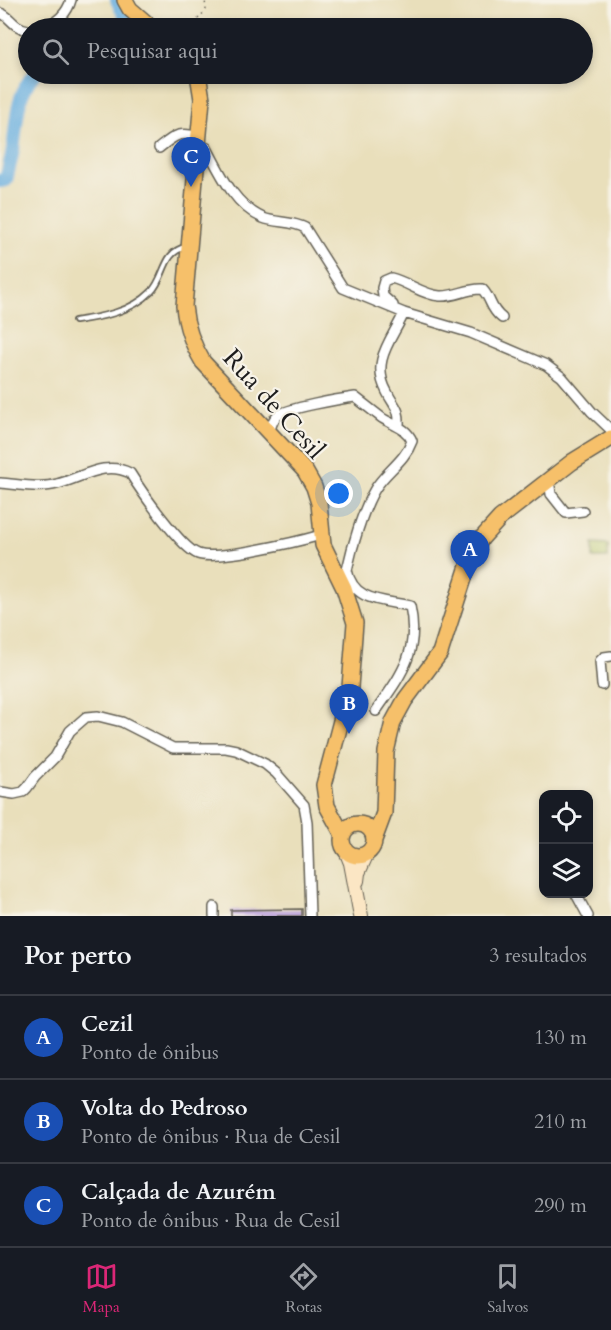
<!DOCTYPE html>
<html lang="pt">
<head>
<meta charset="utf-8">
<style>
  :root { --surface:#171b24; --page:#20242c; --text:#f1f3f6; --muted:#9ea1a6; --line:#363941; --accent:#db2777 }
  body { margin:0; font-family:Cardo,serif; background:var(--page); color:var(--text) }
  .controls { position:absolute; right:18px; bottom:18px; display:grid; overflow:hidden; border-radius:12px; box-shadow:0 3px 9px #0003 }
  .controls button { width:54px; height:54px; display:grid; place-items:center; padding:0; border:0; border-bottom:2px solid var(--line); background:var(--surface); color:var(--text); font:30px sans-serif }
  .you { position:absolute; left:339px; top:494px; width:21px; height:21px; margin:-15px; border:4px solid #fff; border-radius:50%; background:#1a73e8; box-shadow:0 0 0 9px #1a73e833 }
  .badge { display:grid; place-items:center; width:39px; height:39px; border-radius:50%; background:var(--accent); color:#fff; font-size:20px; font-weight:700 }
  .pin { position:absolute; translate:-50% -50px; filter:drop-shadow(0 2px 3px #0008) }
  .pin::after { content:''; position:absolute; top:32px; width:21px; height:18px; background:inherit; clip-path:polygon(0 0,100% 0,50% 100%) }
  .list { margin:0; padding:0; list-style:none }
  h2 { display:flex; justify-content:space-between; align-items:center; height:78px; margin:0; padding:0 24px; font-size:26px }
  h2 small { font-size:20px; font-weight:400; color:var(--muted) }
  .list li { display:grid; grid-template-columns:39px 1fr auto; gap:18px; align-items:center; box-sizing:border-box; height:84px; padding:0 24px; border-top:2px solid var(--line) }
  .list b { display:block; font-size:22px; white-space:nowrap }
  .list p { margin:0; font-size:20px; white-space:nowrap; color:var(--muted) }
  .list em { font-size:20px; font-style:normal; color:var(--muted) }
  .icon { flex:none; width:33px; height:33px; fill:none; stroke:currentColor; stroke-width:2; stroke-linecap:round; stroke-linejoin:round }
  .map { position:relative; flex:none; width:611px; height:916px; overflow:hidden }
  .search { position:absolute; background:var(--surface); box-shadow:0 3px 9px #0003; left:18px; right:18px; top:18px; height:66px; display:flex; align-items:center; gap:15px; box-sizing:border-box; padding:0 21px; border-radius:33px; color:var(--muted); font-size:22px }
  .sheet { height:330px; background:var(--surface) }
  nav { display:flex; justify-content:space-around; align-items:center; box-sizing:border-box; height:84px; border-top:2px solid var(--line); background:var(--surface); font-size:16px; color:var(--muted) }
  nav a { display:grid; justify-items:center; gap:3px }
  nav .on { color:var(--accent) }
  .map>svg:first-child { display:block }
  .green { fill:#b8c769; stroke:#6a7242; stroke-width:1.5 }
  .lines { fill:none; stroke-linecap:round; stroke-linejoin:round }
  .river { stroke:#69afdf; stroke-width:14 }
  .building { fill:#b99edc }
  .lane-casing { stroke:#646054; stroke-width:8 }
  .street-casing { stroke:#646054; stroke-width:12 }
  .secondary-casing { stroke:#646054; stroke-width:16 }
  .primary-casing { stroke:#646054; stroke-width:18 }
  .path { stroke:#646054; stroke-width:1.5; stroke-dasharray:1.5 4.5; stroke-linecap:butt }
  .lane { stroke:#fff; stroke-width:4.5 }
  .street { stroke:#fff; stroke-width:9 }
  .secondary { stroke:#fbe6c4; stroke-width:14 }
  .primary { stroke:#f6c06b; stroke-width:15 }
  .labels { text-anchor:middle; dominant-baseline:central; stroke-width:4.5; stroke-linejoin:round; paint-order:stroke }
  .street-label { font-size:26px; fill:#1c1c1c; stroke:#f7f3e8 }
</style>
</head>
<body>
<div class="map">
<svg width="611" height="916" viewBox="0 0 611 916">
  <rect width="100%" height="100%" fill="#f7f3e8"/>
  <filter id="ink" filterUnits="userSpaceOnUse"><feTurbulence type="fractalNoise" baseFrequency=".0167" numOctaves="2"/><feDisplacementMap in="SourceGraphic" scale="12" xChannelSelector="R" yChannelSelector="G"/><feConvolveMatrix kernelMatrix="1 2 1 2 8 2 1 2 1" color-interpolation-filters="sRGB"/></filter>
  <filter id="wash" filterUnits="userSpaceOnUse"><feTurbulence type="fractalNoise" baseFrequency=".008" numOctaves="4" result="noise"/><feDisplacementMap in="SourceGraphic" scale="24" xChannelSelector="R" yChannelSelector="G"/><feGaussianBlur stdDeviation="1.35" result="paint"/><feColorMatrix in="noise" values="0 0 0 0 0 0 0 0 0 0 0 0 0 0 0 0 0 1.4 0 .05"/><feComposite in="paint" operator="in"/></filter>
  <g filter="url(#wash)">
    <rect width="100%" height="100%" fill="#e9dfbb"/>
    <path class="green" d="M593 544 608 545V558H593Z"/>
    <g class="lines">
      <path class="river" d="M117 0 131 28
        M0 181 6 180C9 167 13 154 14 142 17 118 17 92 35 74"/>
    </g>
    <g id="blocks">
      <path class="building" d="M302 909V916H231V910Z"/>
    </g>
  </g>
  <g filter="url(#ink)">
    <use href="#blocks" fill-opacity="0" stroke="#646054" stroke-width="1.5"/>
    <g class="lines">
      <defs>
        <path id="lane" d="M75 321C102 317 131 312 151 292 166 277 162 252 186 247"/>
        <path id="street" d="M0 13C11 16 10 26 28 30
          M43 28C56 23 67 14 71 0
          M200 145 207 148C220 173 235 206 263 218 276 223 293 221 305 228L343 288 404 313 471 333 546 365 562 377 592 412 611 430
          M159 148C175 135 179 131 200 137
          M393 305 383 296 382 288 384 281 391 278C408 282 423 295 440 296 455 297 468 288 482 289 492 299 489 308 502 318
          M399 426C400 407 394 407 387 392 370 361 392 340 404 313
          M269 433C271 427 272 420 277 416 287 408 340 399 355 397 364 404 373 411 382 418 393 425 407 428 412 441 405 461 385 472 375 489 363 509 352 547 347 570
          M549 480 551 494 566 513 583 511
          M0 483C18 484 40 489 57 484 82 478 104 460 130 473 141 491 181 548 198 554 217 561 300 541 321 535
          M347 570C353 602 383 600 410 606 420 652 401 675 376 711
          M602 685 600 661 604 657 611 656
          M1 792 14 794 23 792 27 788 35 777 55 757 70 731 86 717 98 716 122 722 173 748H226L236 750 265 764 276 773 304 805 307 822 310 916
          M576 894 588 916
          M214 907V916"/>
        <path id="secondary" d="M347 853 351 863 361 916
          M357 881 358 873 367 853"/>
        <path id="primary" d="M125 0 130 9 152 28
          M198 74 202 99 184 306C186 327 192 344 203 362L305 471 314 487 319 503 323 545 344 588 355 623 350 687 324 785 327 806 343 835
          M342 840a16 16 0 1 1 32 0a16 16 0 1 1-32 0Z
          M374 840 384 813 386 752 393 722 405 700 440 653 468 566 481 539 500 518 572 462 611 438"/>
      </defs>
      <use href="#lane" class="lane-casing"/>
      <use href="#street" class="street-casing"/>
      <use href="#secondary" class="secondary-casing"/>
      <use href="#primary" class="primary-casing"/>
      <path class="path" d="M190 28 206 10 205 0"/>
      <use href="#lane" class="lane"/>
      <use href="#street" class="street"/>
      <use href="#secondary" class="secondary"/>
      <use href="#primary" class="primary"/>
    </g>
  </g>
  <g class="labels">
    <g class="street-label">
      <text transform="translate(274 404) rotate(48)">Rua de Cesil</text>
    </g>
  </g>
</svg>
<div class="controls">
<button><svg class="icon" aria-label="locate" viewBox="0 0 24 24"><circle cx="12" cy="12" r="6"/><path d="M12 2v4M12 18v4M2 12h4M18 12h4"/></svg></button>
<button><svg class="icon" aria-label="layers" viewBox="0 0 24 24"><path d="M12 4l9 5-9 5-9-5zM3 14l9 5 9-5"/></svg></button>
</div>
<div class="you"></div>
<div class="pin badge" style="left:470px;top:580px;background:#1a4fb4">A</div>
<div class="pin badge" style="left:349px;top:734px;background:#1a4fb4">B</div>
<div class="pin badge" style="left:191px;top:187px;background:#1a4fb4">C</div>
<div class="search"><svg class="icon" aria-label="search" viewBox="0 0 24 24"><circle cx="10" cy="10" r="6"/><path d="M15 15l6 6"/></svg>Pesquisar aqui</div>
</div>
<section class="sheet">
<h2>Por perto<small>3 resultados</small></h2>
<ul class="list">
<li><span class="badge" style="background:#1a4fb4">A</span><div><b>Cezil</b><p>Ponto de ônibus</p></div><em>130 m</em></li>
<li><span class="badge" style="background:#1a4fb4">B</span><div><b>Volta do Pedroso</b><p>Ponto de ônibus · Rua de Cesil</p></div><em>210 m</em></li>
<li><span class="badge" style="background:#1a4fb4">C</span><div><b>Calçada de Azurém</b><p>Ponto de ônibus · Rua de Cesil</p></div><em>290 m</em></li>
</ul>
</section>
<nav>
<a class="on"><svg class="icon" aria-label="map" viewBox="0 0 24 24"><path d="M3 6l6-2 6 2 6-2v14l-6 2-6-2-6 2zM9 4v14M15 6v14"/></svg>Mapa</a>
<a><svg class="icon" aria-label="directions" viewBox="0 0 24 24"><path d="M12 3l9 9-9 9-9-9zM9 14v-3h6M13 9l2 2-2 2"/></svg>Rotas</a>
<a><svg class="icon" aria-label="saved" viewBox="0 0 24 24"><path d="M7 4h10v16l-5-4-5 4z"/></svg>Salvos</a>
</nav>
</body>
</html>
